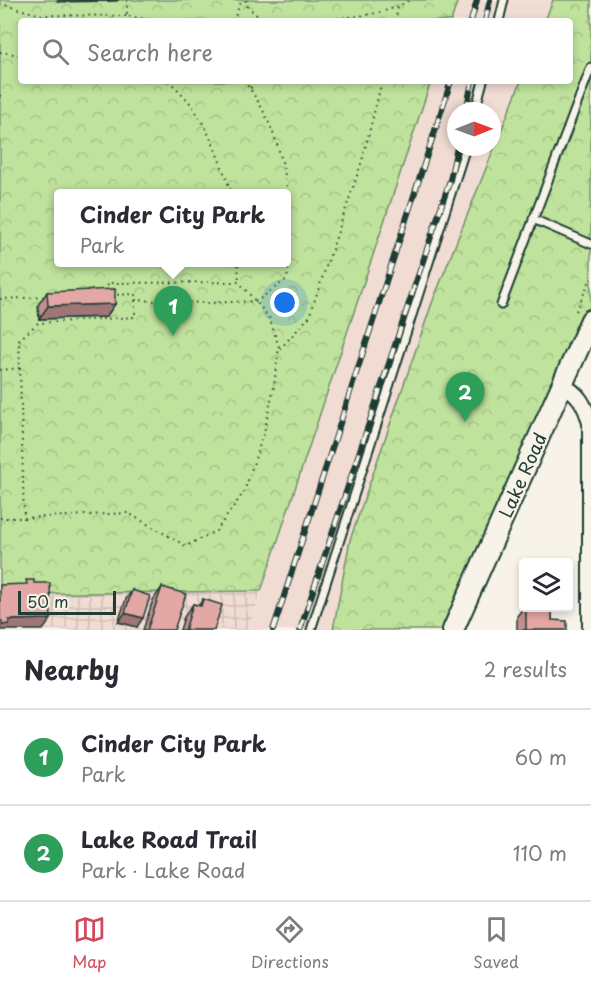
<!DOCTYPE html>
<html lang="en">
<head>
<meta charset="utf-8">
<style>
  :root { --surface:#fff; --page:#f2f2f3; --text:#2b2b33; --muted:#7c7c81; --line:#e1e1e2; --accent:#d1495b }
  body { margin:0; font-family:"Playpen Sans",sans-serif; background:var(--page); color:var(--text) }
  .controls { position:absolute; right:18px; bottom:18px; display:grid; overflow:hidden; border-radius:6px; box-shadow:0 3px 9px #0003 }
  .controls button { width:54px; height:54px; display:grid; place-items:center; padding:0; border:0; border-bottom:2px solid var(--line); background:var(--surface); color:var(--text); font:30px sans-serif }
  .compass { position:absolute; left:447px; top:102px; width:54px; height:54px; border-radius:50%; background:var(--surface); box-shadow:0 3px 9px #0003; rotate:89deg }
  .scale { position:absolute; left:18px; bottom:15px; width:98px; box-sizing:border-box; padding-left:6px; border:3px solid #1f3d34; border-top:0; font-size:16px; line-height:21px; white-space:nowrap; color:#1f3d34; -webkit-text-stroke:4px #f7f3e8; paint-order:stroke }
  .you { position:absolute; left:285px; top:303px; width:21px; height:21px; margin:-15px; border:4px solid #fff; border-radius:50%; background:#1a73e8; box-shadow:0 0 0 9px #1a73e833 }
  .badge { display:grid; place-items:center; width:39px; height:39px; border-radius:50%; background:var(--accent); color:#fff; font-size:20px; font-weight:700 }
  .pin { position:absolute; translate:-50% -50px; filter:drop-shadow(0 2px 3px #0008) }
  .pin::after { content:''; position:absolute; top:32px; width:21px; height:18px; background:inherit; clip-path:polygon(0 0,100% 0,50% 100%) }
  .popup { position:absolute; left:54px; top:189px; width:237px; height:78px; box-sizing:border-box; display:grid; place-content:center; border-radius:6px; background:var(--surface); filter:drop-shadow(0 2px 4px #0005); font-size:20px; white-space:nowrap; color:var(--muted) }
  .popup b { font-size:22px; color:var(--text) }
  .popup::after { content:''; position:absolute; left:50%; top:100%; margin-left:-12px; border:12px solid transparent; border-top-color:var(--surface) }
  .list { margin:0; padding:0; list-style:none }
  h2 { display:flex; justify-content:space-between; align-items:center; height:78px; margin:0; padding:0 24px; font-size:26px }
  h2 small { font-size:20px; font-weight:400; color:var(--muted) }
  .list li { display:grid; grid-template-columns:39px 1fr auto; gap:18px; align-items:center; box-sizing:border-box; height:96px; padding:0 24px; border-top:2px solid var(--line) }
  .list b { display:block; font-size:22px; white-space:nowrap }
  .list p { margin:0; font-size:20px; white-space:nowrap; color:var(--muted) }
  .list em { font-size:20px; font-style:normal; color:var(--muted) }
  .icon { flex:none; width:33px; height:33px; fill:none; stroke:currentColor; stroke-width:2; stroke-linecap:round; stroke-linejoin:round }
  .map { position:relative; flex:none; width:591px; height:630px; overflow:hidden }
  .search { position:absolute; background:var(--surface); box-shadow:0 3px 9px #0003; left:18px; right:18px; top:18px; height:66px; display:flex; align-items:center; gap:15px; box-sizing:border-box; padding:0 21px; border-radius:6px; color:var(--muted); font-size:22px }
  .sheet { height:270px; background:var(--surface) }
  nav { display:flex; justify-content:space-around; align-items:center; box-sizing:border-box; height:84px; border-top:2px solid var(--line); background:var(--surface); font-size:16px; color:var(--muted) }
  nav a { display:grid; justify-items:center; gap:3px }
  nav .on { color:var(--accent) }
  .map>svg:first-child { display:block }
  .built { fill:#f1dcd4; fill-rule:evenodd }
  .industrial { fill:url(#industrial-grid) }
  .park { fill:url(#park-crowns); stroke:#6f9068; stroke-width:1.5; fill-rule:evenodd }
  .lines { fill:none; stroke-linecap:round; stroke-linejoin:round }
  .lane-casing { stroke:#1f3d34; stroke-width:11 }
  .street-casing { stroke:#1f3d34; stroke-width:18 }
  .secondary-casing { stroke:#1f3d34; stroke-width:24 }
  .path { stroke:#1f3d34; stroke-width:2; stroke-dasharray:1.5 4.5; stroke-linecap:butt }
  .lane { stroke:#f7f3e8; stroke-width:7 }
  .street { stroke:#f7f3e8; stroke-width:14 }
  .secondary { stroke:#f7f3e8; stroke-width:20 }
  .rail-casing { stroke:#1f3d34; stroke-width:6 }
  .rail { stroke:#f7f3e8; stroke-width:4; stroke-dasharray:11; stroke-linecap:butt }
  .wall { fill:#c3908e; stroke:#1f3d34; stroke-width:1.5 }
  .shaded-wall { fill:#9f7674; stroke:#1f3d34; stroke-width:1.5 }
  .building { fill:#e3a8a5; stroke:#1f3d34; stroke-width:1.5 }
  .labels { text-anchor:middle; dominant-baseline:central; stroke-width:4.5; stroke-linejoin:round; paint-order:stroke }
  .street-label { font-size:18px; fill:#1f3d34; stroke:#f7f3e8 }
</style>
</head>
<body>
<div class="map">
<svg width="591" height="630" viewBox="0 0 591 630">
  <defs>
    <pattern id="industrial-grid" width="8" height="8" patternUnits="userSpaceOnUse" patternTransform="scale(1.5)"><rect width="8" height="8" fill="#f1dcd4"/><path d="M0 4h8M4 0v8" fill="none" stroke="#cebeb7"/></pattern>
    <pattern id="park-crowns" width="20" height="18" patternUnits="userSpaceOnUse" patternTransform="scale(1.5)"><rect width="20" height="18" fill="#bfe29c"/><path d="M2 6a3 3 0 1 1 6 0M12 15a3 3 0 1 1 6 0" fill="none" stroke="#a4c387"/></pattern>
  </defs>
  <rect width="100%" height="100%" fill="#f7f3e8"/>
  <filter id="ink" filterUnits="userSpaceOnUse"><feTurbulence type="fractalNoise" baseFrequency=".0167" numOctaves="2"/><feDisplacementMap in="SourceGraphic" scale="12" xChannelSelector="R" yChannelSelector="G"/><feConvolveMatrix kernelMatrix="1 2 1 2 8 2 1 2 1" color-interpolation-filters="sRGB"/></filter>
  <g filter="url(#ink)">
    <path class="built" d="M458 0H553L545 21H451Z
      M431 81H521L432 303 350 540 333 630H249ZM456 111H492V147H456Z"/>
    <path class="industrial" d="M261 591 249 630H0V594Z"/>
    <path class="park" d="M0 0H458L451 21H21V81H431L261 591 0 594ZM59 194H287V262H59Z
      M553 0H591V304L446 630H333L350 540 432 303 521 81H570V21H545Z"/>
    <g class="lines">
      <defs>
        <path id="lane" d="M499 21 504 0
          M475 111 483 81
          M533 219 591 244
          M501 305 591 67
          M311 630 466 147"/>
        <path id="street" d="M562 385C579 393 585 405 590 423V630"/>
        <path id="secondary" d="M453 630 591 320"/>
      </defs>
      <use href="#lane" class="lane-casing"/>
      <use href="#street" class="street-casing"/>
      <use href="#secondary" class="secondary-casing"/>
      <path class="path" d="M127 0V16L159 21
        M246 0 247 6 262 20C303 18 377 23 409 0
        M0 4 42 15 127 16
        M233 21 242 0
        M395 21 398 8
        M0 52 21 55
        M168 81C204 109 216 152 232 194
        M250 81 251 90
        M0 95V100
        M107 292 108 283 239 282 238 262
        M0 299 45 297
        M135 300 209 303 257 301 287 279C296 212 287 136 244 81
        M576 311 591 278
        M280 349 309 317 362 161 382 81
        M20 368 24 518 128 513 186 546 216 531 244 492 264 432 274 386 279 347 269 317 239 282
        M0 370 20 368 19 340 38 323 135 317V294L114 295
        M0 518H24"/>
      <use href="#lane" class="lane"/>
      <use href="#street" class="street"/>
      <use href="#secondary" class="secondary"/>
      <defs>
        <path id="rail" d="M471 21 477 0
          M485 21 490 0
          M466 111 472 81
          M273 630 451 81
          M300 630 450 180 457 147"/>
      </defs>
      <use href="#rail" class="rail-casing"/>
      <use href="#rail" class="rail"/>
    </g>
    <path class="wall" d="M47 292 115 304 106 317 39 319 38 305Z
      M162 587 174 630H143L153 600Z
      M132 590 137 627 118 622 126 599Z
      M203 599 214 630H180L184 617 193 604 199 605Z
      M524 607 552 608V620L567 630H517V616Z"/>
    <path class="shaded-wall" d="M59 0H118L117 1 57 2Z
      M115 304 106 317 39 319 48 306Z
      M125 613 143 618 137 627 118 622Z
      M51 619 43 630H0V627L2 625 9 620Z"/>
    <path class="building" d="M115 289V304L48 306 47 292Z
      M26 580H34V583H50L51 619 9 620V624L2 625V621H0V585L27 584Z
      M162 587 186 594 174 630H147Z
      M132 590 150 596 143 618 125 613Z
      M203 599 222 605 214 630H185L193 604 201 606Z
      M526 608H552V620L567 621V630H526Z"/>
  </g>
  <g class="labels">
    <g class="street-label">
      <text transform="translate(522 475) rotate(-66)">Lake Road</text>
    </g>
  </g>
</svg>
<div class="controls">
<button><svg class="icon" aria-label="layers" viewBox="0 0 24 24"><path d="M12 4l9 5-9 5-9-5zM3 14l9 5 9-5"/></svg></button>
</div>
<svg class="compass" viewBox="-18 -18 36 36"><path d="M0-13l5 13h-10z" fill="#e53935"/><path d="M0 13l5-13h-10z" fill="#7c7c81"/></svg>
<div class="scale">50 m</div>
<div class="you"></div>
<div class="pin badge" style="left:173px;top:336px;background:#2e9e5b">1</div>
<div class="popup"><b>Cinder City Park</b>Park</div>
<div class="pin badge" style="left:465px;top:422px;background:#2e9e5b">2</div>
<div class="search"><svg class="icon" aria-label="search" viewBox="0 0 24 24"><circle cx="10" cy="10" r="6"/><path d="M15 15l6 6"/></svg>Search here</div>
</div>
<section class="sheet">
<h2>Nearby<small>2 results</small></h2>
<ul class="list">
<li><span class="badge" style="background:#2e9e5b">1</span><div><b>Cinder City Park</b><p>Park</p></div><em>60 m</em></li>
<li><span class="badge" style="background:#2e9e5b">2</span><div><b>Lake Road Trail</b><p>Park · Lake Road</p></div><em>110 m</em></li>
</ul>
</section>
<nav>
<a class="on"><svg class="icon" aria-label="map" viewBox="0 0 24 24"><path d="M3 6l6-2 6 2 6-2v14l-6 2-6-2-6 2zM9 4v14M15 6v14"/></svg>Map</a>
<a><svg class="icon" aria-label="directions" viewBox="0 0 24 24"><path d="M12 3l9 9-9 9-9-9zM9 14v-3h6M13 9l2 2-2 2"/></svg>Directions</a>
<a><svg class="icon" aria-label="saved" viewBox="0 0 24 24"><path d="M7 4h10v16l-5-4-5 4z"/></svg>Saved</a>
</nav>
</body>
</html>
